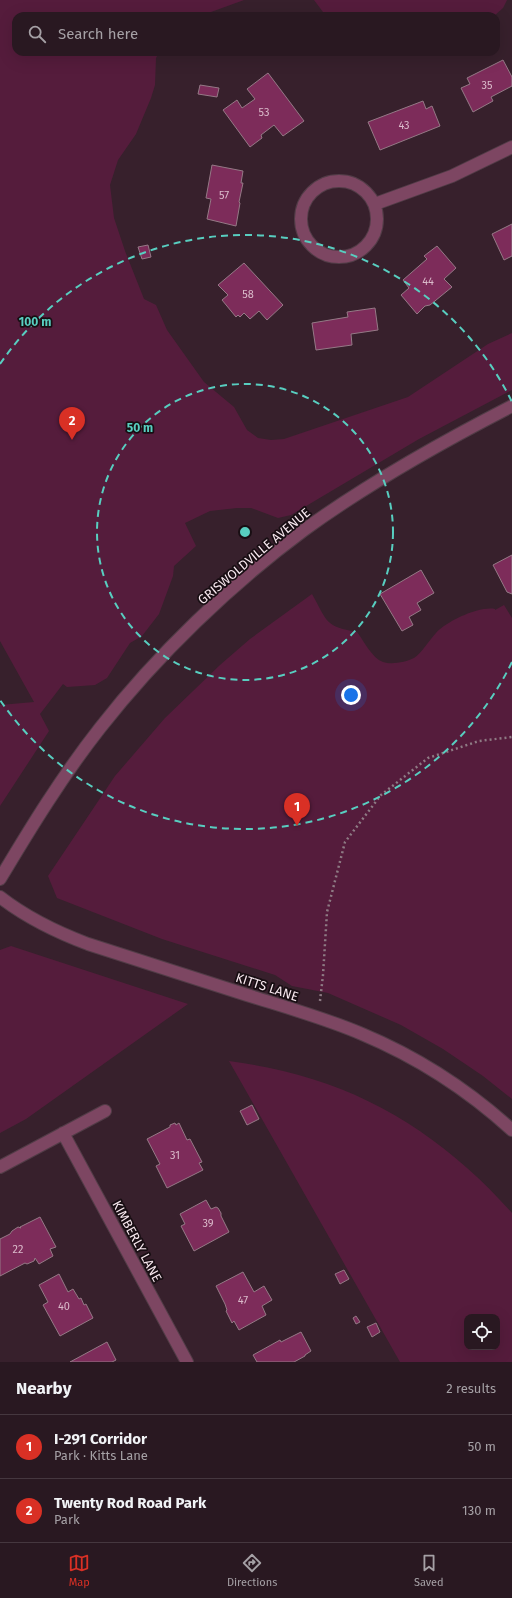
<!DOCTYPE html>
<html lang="en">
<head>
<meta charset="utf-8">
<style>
  :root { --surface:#291821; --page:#35252e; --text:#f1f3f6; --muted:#a5a0a5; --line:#45373f; --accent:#d93025 }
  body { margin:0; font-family:"Fira Sans",sans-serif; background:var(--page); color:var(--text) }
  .controls { position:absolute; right:12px; bottom:12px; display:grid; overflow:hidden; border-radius:8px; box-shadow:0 4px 16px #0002 }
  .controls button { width:36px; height:36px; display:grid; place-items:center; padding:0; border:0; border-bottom:1px solid var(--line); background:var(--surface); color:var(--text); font:20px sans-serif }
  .you { position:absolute; left:351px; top:695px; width:14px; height:14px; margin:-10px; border:3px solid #fff; border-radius:50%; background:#1a73e8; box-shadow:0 0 0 6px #1a73e833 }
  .badge { display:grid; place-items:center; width:26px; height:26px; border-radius:50%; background:var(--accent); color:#fff; font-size:13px; font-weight:700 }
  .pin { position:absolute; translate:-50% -33px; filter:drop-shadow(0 1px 2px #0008) }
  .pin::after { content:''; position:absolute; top:21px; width:14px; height:12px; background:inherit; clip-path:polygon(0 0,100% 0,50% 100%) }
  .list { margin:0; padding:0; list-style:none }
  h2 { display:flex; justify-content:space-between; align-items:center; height:52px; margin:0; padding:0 16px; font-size:17px }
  h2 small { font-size:13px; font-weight:400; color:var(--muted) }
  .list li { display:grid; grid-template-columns:26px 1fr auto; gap:12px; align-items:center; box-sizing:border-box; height:64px; padding:0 16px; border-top:1px solid var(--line) }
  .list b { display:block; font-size:15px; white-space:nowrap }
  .list p { margin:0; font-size:13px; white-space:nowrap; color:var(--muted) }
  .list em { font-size:13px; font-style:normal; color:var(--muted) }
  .icon { flex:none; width:22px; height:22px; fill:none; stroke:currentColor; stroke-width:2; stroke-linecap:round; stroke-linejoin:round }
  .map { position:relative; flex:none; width:512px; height:1362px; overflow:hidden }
  .search { position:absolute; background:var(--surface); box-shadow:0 4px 16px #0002; left:12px; right:12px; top:12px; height:44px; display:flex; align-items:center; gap:10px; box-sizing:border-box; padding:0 14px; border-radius:12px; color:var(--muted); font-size:15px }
  .sheet { height:180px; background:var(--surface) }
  nav { display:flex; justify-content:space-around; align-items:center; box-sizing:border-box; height:56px; border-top:1px solid var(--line); background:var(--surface); font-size:11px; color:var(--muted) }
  nav a { display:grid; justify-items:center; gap:2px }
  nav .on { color:var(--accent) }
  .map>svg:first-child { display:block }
  .green { fill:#551c3c; fill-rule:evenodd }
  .building { fill:#7d2c5a; stroke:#957986 }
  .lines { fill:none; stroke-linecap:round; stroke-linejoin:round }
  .minor-casing { stroke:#523c47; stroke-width:14 }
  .tertiary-casing { stroke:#523c47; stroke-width:14 }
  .path { stroke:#8e7b84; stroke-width:2.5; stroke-dasharray:2 3; stroke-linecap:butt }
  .minor { stroke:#7d4662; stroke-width:12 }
  .tertiary { stroke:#7d4662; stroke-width:12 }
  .ring { fill:none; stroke:#58cec0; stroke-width:2; stroke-dasharray:7 5 }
  .labels { text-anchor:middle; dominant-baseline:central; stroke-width:3.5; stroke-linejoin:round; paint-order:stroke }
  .number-label { font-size:11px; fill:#dabaca }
  .street-label { font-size:13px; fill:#f9e9f0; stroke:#180e13 }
  .centre { fill:#58cec0; stroke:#180e13; stroke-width:2 }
  .ring-label { font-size:12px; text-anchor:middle; font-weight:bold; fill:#58cec0; stroke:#180e13; stroke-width:3.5; stroke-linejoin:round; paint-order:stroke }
</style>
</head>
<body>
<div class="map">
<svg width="512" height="1362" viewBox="0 0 512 1362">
  <rect width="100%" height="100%" fill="#37202c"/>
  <path class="green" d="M0 0H244L200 16H16V52H159L156 58 155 85 151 98 136 134 118 160 110 185 114 218 125 251 144 299 156 305 167 330 204 382 234 407 247 430 258 438 271 440 284 439 408 397 488 344 512 333V390L419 439 291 515 278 518 251 508H237L210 511 185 523 196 546 174 566 173 576 159 614 142 636 130 643 107 678 95 685 67 687 63 684 40 714 49 731 0 806V705L34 702 0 641Z
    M314 0H507L503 8 494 16H326Z
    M312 594C328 622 324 626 357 632 364 641 372 658 383 662 392 665 406 662 414 658 421 654 430 639 436 633 447 621 479 606 495 609V610L504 605 512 618V1099L483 1076 443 1049 401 1025 328 993 292 986 275 975 162 939 57 898 48 876 115 776 165 718 220 665 250 639Z
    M11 946 188 1004 26 1119 0 1133V950Z
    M229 1061C257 1065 285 1070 312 1079 391 1103 458 1152 512 1213V1362H400ZM467 1317H497V1347H467Z"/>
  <path class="building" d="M503 60 512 77V86L491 97 493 101 473 112 461 88 470 84 467 78Z
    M268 73 304 121 283 136 274 125 261 135 262 138 250 147 223 110 237 100 242 108 255 99 247 89Z
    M200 85 219 88 217 97 198 94Z
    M423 101 426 109 432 106 440 126 380 150 368 122Z
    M212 165 243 171 241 183H243L239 202 240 203 236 226 207 219 211 199 206 198Z
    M512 224V256L504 260 492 234Z
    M148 245 151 257 142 259 138 247Z
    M437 246 456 268 444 279 452 287 430 305 425 306 417 314 401 295 409 288 403 280 427 259 424 256Z
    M244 263 283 305 267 320 259 311 250 319 244 313 240 317 238 315 236 317 222 300 228 295 218 285Z
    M375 308 378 330 351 334 352 345 316 350 312 323 348 317 347 312Z
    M512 555V594L507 592 493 565Z
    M421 570 434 593 417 603 421 610 409 617 413 625 402 631 380 594Z
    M252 1105 259 1119 247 1125 240 1111Z
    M175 1123 176 1125 179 1123 187 1140 190 1139 202 1162 199 1163 203 1170 167 1188 156 1166 160 1164 147 1139 170 1127V1125Z
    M206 1200 211 1209 216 1207 218 1208 221 1213V1216L229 1232 194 1251 181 1226 185 1224 180 1214Z
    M40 1217 56 1247 50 1249 53 1256 39 1264 35 1258 34 1261 27 1264 25 1263 0 1276V1239L10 1234 12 1231 18 1227 21 1228 20 1227Z
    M344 1270 349 1279 340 1284 335 1274Z
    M243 1272 254 1292 264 1286 272 1300 262 1306 266 1315 239 1330 234 1321 232 1323 226 1311 227 1310 225 1304 216 1286Z
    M59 1274 68 1292 73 1289 79 1299 81 1298 84 1305 86 1304 93 1318 60 1336 43 1305 48 1302 39 1285Z
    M356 1316 360 1322 356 1324 353 1318Z
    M376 1323 380 1332 372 1337 367 1327Z
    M301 1332 311 1351 305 1355V1356L294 1362H257L253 1355 280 1340 281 1342Z
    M107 1342 116 1360 112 1362H70Z"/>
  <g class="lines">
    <defs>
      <path id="minor" d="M301 219a38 38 0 1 1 76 0a38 38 0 1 1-76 0Z
        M375 204 452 176 512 147
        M63 1133 187 1362
        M0 1167 105 1111"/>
      <path id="tertiary" d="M0 879C31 827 63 775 100 728 157 655 231 584 304 530 370 482 440 443 512 406
        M0 897C27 918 56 932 88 944 141 961 194 978 247 995 285 1007 325 1018 362 1034 417 1057 468 1090 512 1130"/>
    </defs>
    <use href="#minor" class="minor-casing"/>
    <use href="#tertiary" class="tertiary-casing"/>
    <path class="path" d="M320 1001 323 975 327 912 345 842 381 795 428 758 479 741 512 737"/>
    <use href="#minor" class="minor"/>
    <use href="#tertiary" class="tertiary"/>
  </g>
  <g class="ring">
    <circle cx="245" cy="532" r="148"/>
    <path d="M512 662A297 297 0 0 1 0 700M0 364A297 297 0 0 1 512 402"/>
  </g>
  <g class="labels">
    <g class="number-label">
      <text x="487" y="85">35</text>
      <text x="264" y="112">53</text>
      <text x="404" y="125">43</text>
      <text x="224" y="195">57</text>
      <text x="428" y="281">44</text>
      <text x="248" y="294">58</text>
      <text x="175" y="1155">31</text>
      <text x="208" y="1223">39</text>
      <text x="18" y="1249">22</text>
      <text x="243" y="1300">47</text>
      <text x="64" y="1306">40</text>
    </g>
    <g class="street-label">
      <text transform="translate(254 556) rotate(-40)">GRISWOLDVILLE AVENUE</text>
      <text transform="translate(267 987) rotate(18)">KITTS LANE</text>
      <text transform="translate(137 1241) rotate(62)">KIMBERLY LANE</text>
    </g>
  </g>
  <circle cx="245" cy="532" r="6" class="centre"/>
  <g class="ring-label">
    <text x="35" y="326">100 m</text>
    <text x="140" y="432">50 m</text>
  </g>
</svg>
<div class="controls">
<button><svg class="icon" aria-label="locate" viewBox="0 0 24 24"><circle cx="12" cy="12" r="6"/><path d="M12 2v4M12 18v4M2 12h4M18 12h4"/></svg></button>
</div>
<div class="you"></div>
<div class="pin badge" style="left:297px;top:826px">1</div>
<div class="pin badge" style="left:72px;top:440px">2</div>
<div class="search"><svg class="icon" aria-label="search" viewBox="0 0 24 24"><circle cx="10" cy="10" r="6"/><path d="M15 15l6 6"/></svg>Search here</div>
</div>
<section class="sheet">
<h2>Nearby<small>2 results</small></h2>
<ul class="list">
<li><span class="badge">1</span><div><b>I-291 Corridor</b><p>Park · Kitts Lane</p></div><em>50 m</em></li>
<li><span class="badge">2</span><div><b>Twenty Rod Road Park</b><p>Park</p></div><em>130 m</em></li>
</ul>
</section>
<nav>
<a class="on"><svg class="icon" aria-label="map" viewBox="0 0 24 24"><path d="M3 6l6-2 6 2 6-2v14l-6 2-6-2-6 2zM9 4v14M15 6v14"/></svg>Map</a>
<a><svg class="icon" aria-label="directions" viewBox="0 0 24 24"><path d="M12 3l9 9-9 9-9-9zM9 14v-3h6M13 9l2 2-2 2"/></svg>Directions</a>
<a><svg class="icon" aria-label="saved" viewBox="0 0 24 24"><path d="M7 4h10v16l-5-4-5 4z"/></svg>Saved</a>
</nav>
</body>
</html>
